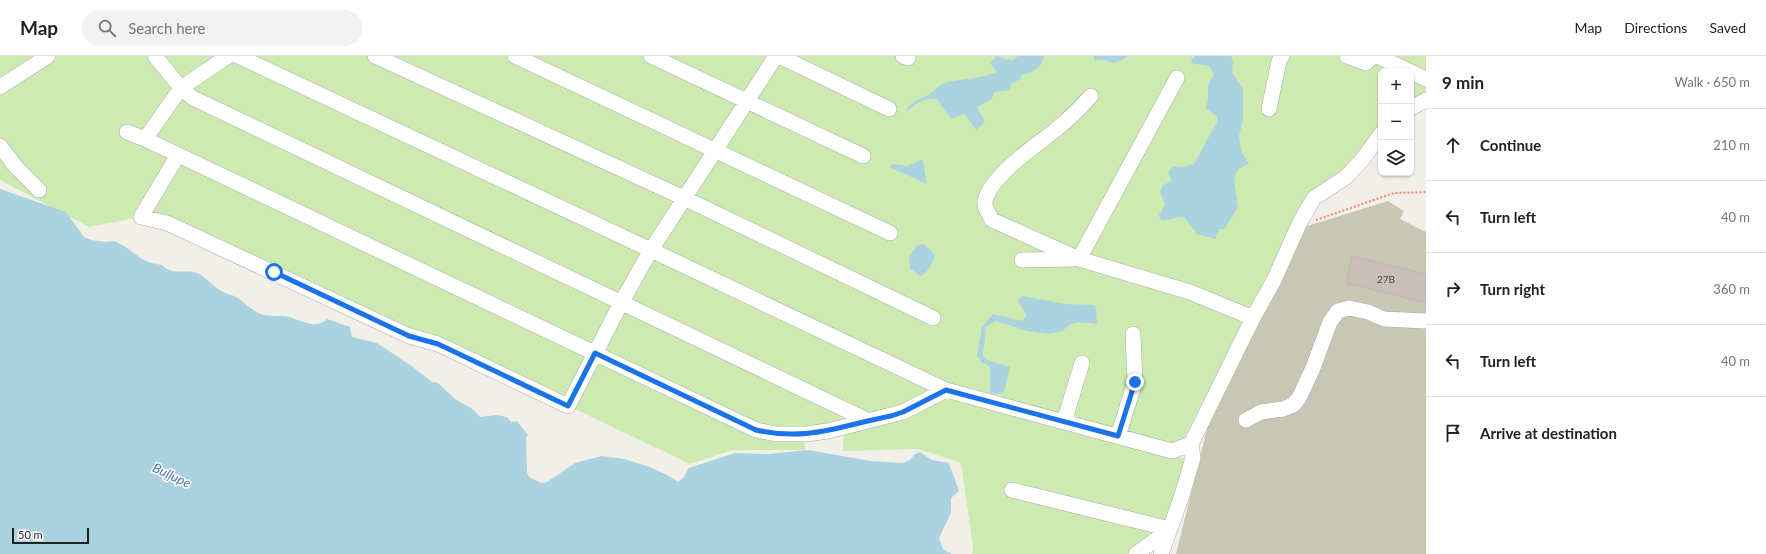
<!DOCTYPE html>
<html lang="en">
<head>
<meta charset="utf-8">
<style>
  :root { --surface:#fff; --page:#f2f2f2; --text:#222; --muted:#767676; --line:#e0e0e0 }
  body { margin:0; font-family:Lato,sans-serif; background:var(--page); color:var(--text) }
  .controls { position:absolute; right:12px; top:12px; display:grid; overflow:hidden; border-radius:8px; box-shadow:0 1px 3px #0004 }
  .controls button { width:36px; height:36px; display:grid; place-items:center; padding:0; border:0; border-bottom:1px solid var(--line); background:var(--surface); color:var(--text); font:20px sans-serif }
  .scale { position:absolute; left:12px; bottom:10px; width:77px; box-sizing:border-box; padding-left:4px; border:2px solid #222; border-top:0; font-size:11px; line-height:14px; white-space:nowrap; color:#222; -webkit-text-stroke:3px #fff; paint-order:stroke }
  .stop { position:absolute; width:12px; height:12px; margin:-9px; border:3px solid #1a73e8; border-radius:50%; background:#fff }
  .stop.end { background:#1a73e8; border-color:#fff; box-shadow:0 1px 4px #0008 }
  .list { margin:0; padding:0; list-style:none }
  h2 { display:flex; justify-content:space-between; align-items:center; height:52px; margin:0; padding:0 16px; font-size:17px }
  h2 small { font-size:13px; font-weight:400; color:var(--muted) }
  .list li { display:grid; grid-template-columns:26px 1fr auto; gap:12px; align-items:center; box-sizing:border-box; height:72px; padding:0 16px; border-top:1px solid var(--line) }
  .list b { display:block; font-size:15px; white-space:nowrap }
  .list em { font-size:13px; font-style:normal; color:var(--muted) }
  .icon { flex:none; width:22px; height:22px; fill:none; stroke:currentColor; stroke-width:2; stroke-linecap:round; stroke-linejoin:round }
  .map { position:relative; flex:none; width:1426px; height:498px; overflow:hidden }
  header { display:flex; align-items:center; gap:24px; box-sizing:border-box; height:56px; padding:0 20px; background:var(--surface); border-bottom:1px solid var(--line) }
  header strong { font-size:19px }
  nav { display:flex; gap:22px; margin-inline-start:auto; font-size:14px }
  .search { width:280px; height:36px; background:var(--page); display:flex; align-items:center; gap:10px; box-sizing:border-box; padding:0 14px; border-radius:22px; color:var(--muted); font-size:15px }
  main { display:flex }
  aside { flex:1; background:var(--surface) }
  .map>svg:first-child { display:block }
  .construction { fill:#c7c7b4 }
  .grass { fill:#cdebb0 }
  .water { fill:#aad3df }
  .building { fill:#c7bfb8; stroke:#c4b6ab }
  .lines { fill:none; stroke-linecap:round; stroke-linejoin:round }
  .minor-casing { stroke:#a9a9a9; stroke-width:16 }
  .path { stroke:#fa8072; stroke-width:2; stroke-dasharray:2 2; stroke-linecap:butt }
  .minor { stroke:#fff; stroke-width:15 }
  .route { stroke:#1a73e8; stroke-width:5 }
  .labels { text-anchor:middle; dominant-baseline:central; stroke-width:3; stroke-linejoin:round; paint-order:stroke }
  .number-label { font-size:10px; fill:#4b4948 }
  .water-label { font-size:13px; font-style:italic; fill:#4a7aab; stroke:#fff }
</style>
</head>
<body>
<header>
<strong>Map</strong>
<div class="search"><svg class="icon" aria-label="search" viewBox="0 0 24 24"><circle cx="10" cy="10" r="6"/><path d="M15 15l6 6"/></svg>Search here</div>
<nav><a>Map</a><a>Directions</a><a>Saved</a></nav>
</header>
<main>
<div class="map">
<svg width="1426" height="498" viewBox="0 0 1426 498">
  <rect width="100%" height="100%" fill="#f2efe9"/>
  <path class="construction" d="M1388 145 1404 155 1400 163 1426 176V498H1176L1209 365 1304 171Z"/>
  <path class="grass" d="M0 0H1426V36L1411 46V15H1381V69L1350 109 1309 139 1183 384 1170 389 936 325 929 339 866 361 846 351 841 362 840 369 804 375 805 394H732L690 408 438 288 141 161 89 171 0 124Z
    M948 339 1188 403 1169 467 1153 476 1130 498H972L973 491 961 407 918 393 843 395 844 376Z"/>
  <path class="water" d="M997 0 1005 3 1013 4 1018 0H1043L1044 1C1040 13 1033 16 1021 19V23L1012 27 1009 34 994 36 992 43 977 51 985 66 976 74 965 58 951 63 937 43C925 42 917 46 909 54L906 53C913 45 921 42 930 38 936 34 940 27 948 26 964 23 982 22 997 16L990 7Z
    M1094 0H1128C1110 13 1110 2 1094 4Z
    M1195 0H1231L1233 5 1232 16 1243 33V64L1239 80 1241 95 1249 108 1238 113 1234 123 1238 152 1224 173H1220L1216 179V183L1197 178 1184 161C1176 160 1170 165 1161 164L1159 159 1165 148 1160 136 1163 129 1172 125 1168 116 1174 110 1182 111 1194 108 1217 66V60L1206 53 1208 43V29L1214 18 1209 10 1191 7 1192 3Z
    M921 104 923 105 927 128 889 111 892 108 907 110Z
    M0 133 66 156 84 181 91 184 106 186 114 185 124 190 142 203 151 207 162 209C171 219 182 214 194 216 205 219 212 230 221 235 227 238 233 239 238 242 246 248 251 254 261 258 269 261 282 259 291 261L292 262C303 266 317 273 327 263L350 271 352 281 377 287 413 311 432 326 438 327 455 343 474 354 480 361 496 359 507 361 511 366 517 365 528 379 526 382 527 416 529 421 541 427 547 426 575 407 602 400 624 403 650 411 667 419 678 426 683 422 689 412 735 397 768 398 808 394 871 405 903 407 910 404 915 398 920 396 932 404 949 407 959 435 951 442V457L939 482 943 493 952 498H0Z
    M924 188 935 199C933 206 928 217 921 220L910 213 909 201 917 189Z
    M1023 240 1065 248 1093 249 1096 251 1097 268C1084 266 1072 263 1063 275L1050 278 1027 275 996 265 986 271 983 299 985 303 1010 311 1004 336 999 338 990 337V311L982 306 977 300 982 271 993 258 1023 265 1026 259 1018 244 1019 242Z"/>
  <path class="building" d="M1352 200 1426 218V247L1346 227Z"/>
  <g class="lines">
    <defs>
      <path id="minor" d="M155 0 181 32 193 42 867 364
        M238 0 651 194 946 334 1172 395 1191 388
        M375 0 684 142 933 262
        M515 0 890 177
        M651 0 863 100
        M779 0 889 53
        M903 0 908 2
        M1347 0 1366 7 1373 0
        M1377 0 1409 15
        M1411 16 1426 23
        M1177 22 1079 203 1190 236 1253 262 1274 224 1300 166 1314 142 1346 121 1362 104 1381 78
        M0 31 48 0
        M1411 52 1426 44
        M1269 53 1279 5 1282 0
        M127 76 145 83 756 374 776 378H806L828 375 903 356 946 334
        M145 83 181 32 228 0
        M0 90 16 111 39 134
        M178 99 141 161 167 167 409 280 438 288 568 350 621 247 651 194 776 0
        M1079 203 992 164C989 158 984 152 985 145 991 119 1038 88 1058 72 1070 62 1081 51 1091 40
        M1022 204 1074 203
        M1246 364 1261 356 1283 353 1293 349 1299 342 1313 312 1330 266 1338 255 1349 252 1368 256 1384 263 1426 265
        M1064 366 1082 307
        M1118 380 1135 326 1133 278
        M1012 434 1170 473
        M1136 498 1170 473
        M1161 498 1181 442 1193 402 1191 388 1253 262"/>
    </defs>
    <use href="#minor" class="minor-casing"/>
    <path class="path" d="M1316 164 1394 137 1426 136"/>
    <use href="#minor" class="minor"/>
  </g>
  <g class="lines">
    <path class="route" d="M274 216 409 280 438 288 568 350 595 297 756 374C808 386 842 369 891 360L903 356 946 334 1118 380 1135 326"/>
  </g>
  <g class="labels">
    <g class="number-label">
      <text x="1386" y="223">27B</text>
    </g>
    <g class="water-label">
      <text transform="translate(172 419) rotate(25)">Buļļupe</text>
    </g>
  </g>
</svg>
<div class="controls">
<button>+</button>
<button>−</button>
<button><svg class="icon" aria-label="layers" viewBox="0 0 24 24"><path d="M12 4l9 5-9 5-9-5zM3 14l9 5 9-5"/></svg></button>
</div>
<div class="scale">50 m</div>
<div class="stop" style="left:274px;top:216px"></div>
<div class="stop end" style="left:1135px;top:326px"></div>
</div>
<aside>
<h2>9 min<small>Walk · 650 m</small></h2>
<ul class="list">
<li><svg class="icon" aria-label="ahead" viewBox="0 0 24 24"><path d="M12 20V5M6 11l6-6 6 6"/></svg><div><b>Continue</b></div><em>210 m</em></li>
<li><svg class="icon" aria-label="left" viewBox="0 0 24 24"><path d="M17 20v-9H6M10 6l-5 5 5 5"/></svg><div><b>Turn left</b></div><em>40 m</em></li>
<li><svg class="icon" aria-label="right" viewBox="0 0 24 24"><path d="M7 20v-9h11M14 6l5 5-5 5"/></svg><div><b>Turn right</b></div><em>360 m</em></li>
<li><svg class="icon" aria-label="left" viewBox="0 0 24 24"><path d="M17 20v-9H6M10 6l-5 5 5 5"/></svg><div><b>Turn left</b></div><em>40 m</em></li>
<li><svg class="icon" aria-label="arrive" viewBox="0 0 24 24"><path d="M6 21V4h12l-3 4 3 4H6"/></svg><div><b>Arrive at destination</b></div></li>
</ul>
</aside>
</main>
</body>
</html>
